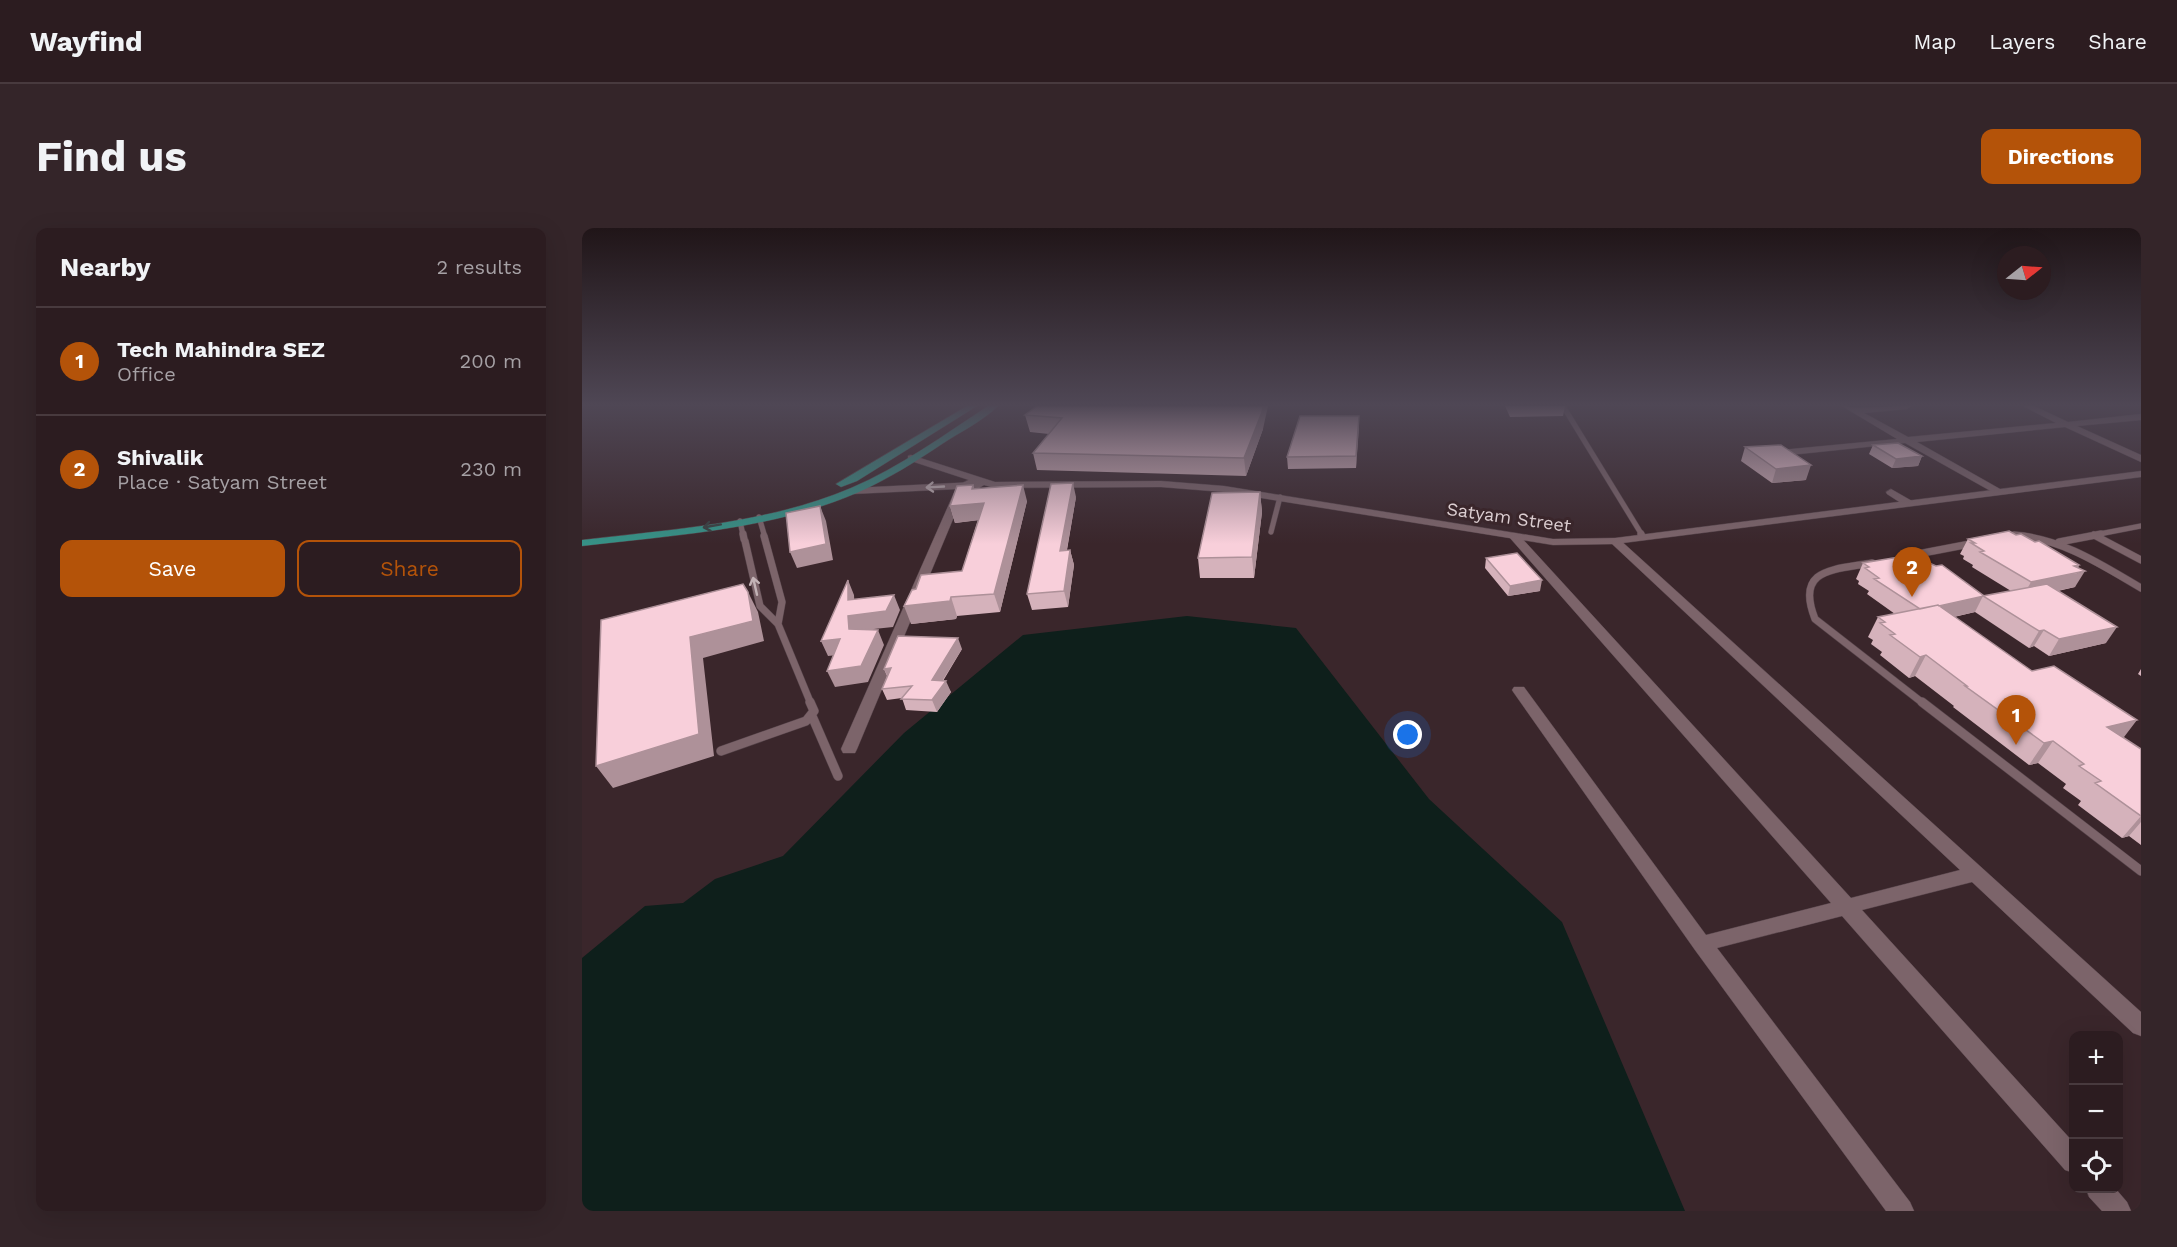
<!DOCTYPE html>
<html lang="en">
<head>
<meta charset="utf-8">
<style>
  :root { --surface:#2c1c20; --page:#342529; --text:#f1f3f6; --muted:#a6a1a5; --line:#483a3e; --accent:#b45309 }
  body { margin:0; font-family:"Work Sans",sans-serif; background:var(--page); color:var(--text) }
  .controls { position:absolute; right:18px; bottom:18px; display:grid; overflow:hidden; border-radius:12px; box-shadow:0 6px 24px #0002 }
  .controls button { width:54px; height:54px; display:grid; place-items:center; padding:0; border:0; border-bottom:2px solid var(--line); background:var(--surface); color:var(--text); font:30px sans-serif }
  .compass { position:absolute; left:1415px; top:18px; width:54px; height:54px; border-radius:50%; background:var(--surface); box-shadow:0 6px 24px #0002; rotate:73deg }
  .you { position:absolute; left:826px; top:507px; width:21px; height:21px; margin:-15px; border:4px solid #fff; border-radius:50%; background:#1a73e8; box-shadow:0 0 0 9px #1a73e833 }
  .badge { display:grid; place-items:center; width:39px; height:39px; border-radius:50%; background:var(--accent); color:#fff; font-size:20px; font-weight:700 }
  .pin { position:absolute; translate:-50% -50px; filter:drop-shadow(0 2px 3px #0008) }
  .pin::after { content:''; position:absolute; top:32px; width:21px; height:18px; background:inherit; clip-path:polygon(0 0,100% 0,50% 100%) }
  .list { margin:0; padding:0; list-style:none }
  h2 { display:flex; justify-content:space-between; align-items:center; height:78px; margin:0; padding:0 24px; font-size:26px }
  h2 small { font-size:20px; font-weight:400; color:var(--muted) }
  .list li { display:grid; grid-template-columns:39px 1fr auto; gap:18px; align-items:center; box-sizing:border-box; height:108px; padding:0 24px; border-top:2px solid var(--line) }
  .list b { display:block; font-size:22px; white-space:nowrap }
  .list p { margin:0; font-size:20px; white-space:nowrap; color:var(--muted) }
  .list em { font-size:20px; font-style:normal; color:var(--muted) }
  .actions { display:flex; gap:12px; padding:18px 24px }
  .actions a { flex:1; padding:14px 0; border:2px solid var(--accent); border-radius:12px; text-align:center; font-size:21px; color:var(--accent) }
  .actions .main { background:var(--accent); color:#fff }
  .icon { flex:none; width:33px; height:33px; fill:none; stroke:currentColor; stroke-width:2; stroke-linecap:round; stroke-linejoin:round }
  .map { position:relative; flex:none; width:1559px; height:983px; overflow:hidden; border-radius:12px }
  header { display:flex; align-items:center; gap:36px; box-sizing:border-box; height:84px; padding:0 30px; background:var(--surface); border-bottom:2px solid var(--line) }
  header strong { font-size:28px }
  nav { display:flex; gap:33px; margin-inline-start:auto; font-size:21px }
  .intro { display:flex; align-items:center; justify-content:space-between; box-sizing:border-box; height:144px; padding:0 36px }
  h1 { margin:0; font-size:42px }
  .button { padding:15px 27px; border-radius:12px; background:var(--accent); color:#fff; font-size:21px; font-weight:700 }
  main { display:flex; gap:36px; padding:0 36px }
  aside { flex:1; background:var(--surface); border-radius:12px; box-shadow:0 6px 24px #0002 }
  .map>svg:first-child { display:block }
  .water { fill:#0e1f1b }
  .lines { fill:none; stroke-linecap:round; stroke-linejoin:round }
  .service-far2-casing { stroke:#554349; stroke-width:6 }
  .service-far1-casing { stroke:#554349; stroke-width:8 }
  .service-casing { stroke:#554349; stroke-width:10 }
  .minor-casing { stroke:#554349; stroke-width:1 }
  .tertiary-casing { stroke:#554349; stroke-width:1 }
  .primary-casing { stroke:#554349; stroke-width:1 }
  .service-far2 { stroke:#7c646a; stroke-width:5 }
  .service-far1 { stroke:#7c646a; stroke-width:7 }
  .service { stroke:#7c646a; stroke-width:9 }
  .minor { fill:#7c646a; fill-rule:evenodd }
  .tertiary { fill:#7c646a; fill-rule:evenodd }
  .primary { fill:#369186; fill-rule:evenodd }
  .wall { fill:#d5b2bb }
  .shaded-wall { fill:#ae9199 }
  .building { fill:#f8cfda; stroke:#ae9199; stroke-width:1.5 }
  .oneway { stroke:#c3b3b6 }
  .oneway2 { stroke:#394142 }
  .labels { text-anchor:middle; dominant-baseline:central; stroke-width:6; stroke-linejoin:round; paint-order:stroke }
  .far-street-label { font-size:18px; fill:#dbcdd0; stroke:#3a262b }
</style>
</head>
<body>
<header>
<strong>Wayfind</strong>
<nav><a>Map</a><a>Layers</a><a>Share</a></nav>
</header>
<div class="intro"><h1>Find us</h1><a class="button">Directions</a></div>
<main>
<aside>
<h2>Nearby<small>2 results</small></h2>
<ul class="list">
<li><span class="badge">1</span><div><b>Tech Mahindra SEZ</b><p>Office</p></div><em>200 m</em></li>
<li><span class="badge">2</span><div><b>Shivalik</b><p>Place · Satyam Street</p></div><em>230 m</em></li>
</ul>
<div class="actions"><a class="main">Save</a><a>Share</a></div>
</aside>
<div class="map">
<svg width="1559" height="983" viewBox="0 0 1559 983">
  <rect width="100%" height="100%" fill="#3a262b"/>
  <path class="water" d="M605 388 714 400 847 571 980 694 1103 983H0V730L63 678 101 675 133 651 201 628 322 505 441 407Z"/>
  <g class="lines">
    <defs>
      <path id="service-far2" d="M981 178 1060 307
        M177 289 182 306
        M158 293 161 307
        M689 304 698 269
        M1432 307H1435
        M1512 307 1559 298"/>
      <path id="service-far1" d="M161 306 162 311
        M1059 306 1060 308
        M1432 307C1481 311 1518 336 1559 360
        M1512 307 1559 332
        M182 308 200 374 196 396
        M163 313 178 378 196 396 229 476
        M1477 314 1519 306
        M1320 329 1393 315
        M1290 335C1251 342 1213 340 1233 391L1342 476"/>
      <path id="service" d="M1340 474 1559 643
        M230 488 256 548
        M139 523 224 493 232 483 228 474"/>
      <path id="minor" d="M1260 178 1274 180 1329 178 1325 181 1282 185 1326 209 1474 195 1441 178H1452L1486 194 1559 186V192L1495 198 1559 227V234L1483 199 1335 214 1418 261 1419 263 1414 266 1323 215 1189 229 1184 226 1189 223 1315 211Z
        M392 249 401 251 384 260 275 521 273 525H261L259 521 375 258Z
        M1309 261 1330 273V277H1322L1305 266 1304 264Z
        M932 305 936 306 1269 670 1378 642 1029 315V311H1037L1559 784V808L1551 805 1390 654 1280 682 1492 915V945L1483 942 1260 688 1135 720 1328 974 1332 983H1304L1113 722 932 465 930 462 932 459H942L1124 707 1249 675 928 310 926 308Z
        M1504 960H1533L1545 974 1549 983H1520L1507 969Z"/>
      <path id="tertiary" d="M329 227 413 254 579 253 642 258 971 311 1033 310 1559 243V249L1033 316 971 317 642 264 579 259 412 260 402 257 397 260 270 266 265 263 270 260 393 254 326 232V228Z"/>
      <path id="primary" d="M385 178H395L275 253 259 259 254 256Z
        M406 178H416C401 193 378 204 360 216 333 234 306 251 277 264 190 302 92 307 0 318V312C90 301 184 296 269 260 318 239 362 207 406 178Z"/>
    </defs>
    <use href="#service-far2" class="service-far2-casing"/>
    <use href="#service-far1" class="service-far1-casing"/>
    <use href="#service" class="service-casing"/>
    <use href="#minor" class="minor-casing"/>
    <use href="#tertiary" class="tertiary-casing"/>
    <use href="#primary" class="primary-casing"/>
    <use href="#service-far2" class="service-far2"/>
    <use href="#service-far1" class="service-far1"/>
    <use href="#service" class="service"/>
    <use href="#minor" class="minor"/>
    <use href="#tertiary" class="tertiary"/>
    <use href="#primary" class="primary"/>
  </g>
  <path class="wall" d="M923 178H983L981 188 928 189Z
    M443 187 681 201 664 248 455 242 451 225 467 206 448 204Z
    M777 188 774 240 706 241 705 229Z
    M1291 217 1340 228 1336 238 1310 240 1287 226Z
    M1163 219 1224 252 1190 255 1159 233Z
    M391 257 392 261 445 273 418 384 375 388 374 391 329 396 334 361 380 343 396 292 373 295 368 278Z
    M678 264 680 284 672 350H618L616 330Z
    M494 269 485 322H488L492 337 486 379 450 382 445 366Z
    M1386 311 1497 337 1496 340 1493 359 1476 363 1524 415 1467 428 1452 418 1447 420 1393 384 1372 389 1541 510 1559 521V617L1547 608 1540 610 1496 577 1499 573 1481 560 1484 556 1456 535 1447 537 1371 479 1372 478 1333 448 1327 450 1298 427 1300 424 1289 416 1291 412 1286 409 1296 389 1313 386 1285 366 1287 363 1276 356 1277 353 1274 351 1281 335 1402 368 1429 363 1390 339 1391 337 1381 331 1382 328 1378 326Z
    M904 330 958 363 926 368 903 340Z
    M380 421 361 453 369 464 355 484 324 482 320 470 305 472 300 461 305 448 302 441Z
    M1559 441V448L1556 446Z"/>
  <path class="shaded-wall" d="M681 178H686L681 201 664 248 662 230Z
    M777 188V200L774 240V228Z
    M1340 228 1336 238 1310 240 1314 231Z
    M1229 237 1224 252 1190 255 1194 241Z
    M491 255 494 269 482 338 478 323Z
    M391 257 396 273 402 275 407 291 373 295 368 278 390 261Z
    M441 257 445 273 418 384 412 366Z
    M678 264 680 284 672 350 670 329Z
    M238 278 244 293 251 332 215 340 208 324Z
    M488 322 492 337 486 379 482 363Z
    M1497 337 1492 346 1503 343 1493 359 1440 370 1449 354 1492 338Z
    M266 352 272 367 273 387 266 372Z
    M960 352 958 363 926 368 928 358Z
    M166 364 176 384 182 413 121 430 132 528 31 560 14 538 108 409Z
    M312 367 318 382 311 399 273 403 267 401 266 388Z
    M1401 368 1393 384 1332 398 1339 382Z
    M369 369 375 388 374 391 329 396 322 378Z
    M1535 399 1524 415 1467 428 1477 411Z
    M296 402 302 417 286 454 253 459 245 443Z
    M1462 402 1452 418 1447 420 1457 403Z
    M376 410 380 421 354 463 350 452Z
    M258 411 265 426 246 428 239 413Z
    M1344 427 1333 448 1327 450 1338 429Z
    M309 440 307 451 302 441Z
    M364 453 369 464 355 484 350 472Z
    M1555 492 1539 513 1525 499Z
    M1471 513 1456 535 1447 537 1462 515Z
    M1559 588V594L1547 608 1540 610Z"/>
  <path class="building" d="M455 178H681L680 184 662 230 451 225 480 190 443 187Z
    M718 188H777L774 228 705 229Z
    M1316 215 1340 228 1314 231 1291 217Z
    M1199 217 1229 237 1194 241 1163 219Z
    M491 255 478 323 488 322 482 363 445 366 469 256Z
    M391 257 390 261 441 257 412 366 369 369 368 373 322 378 330 362 334 361 339 347 380 343 402 275 368 278 375 258Z
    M678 264 670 329 616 330 630 265Z
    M238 278 244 316 208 324 204 285Z
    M1427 303 1434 307 1439 306 1453 314 1457 313 1497 337 1492 338 1503 343 1449 354 1398 324 1402 323 1389 315H1393L1386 311Z
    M935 325 960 352 928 358 904 330Z
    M1329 327 1354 338 1360 337 1402 368 1357 378 1356 377 1338 381 1292 351 1297 350 1283 340 1287 339 1281 335Z
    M266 352V372L312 367 304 383 266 388 267 401 296 402 279 438 245 443 258 411 239 413Z
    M161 356 166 364 171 393 108 409 117 506 14 538 19 392Z
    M1465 356 1535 399 1477 411 1462 402 1457 403 1401 368Z
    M1356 377 1450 443 1472 438 1555 492 1525 499 1559 521V588L1513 555 1519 553 1497 538 1502 536 1471 513 1462 515 1383 458H1385L1344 427 1338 429 1308 407 1313 406 1298 395 1303 394 1296 389Z
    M316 408 376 410 350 452 364 453 350 472 319 471 330 458 300 461 309 440 302 441Z"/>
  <defs><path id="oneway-shaft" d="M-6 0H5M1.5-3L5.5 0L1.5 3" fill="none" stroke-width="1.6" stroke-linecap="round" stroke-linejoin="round" transform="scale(1.5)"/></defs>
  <g class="oneway">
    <use href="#oneway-shaft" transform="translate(353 259) rotate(177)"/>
    <use href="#oneway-shaft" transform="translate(173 358) rotate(-103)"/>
  </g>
  <use class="oneway2" href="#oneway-shaft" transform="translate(130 298) rotate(170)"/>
  <linearGradient id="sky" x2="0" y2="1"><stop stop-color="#201518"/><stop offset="0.56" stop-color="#4f4755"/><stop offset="1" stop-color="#4f4755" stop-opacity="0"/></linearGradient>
  <rect width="1559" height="316" fill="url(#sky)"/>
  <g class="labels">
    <g class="far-street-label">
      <text transform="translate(927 289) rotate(8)">Satyam Street</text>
    </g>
  </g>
</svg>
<div class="controls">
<button>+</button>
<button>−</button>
<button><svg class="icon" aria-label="locate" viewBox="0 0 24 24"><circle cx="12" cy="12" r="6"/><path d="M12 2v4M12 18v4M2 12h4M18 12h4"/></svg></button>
</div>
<svg class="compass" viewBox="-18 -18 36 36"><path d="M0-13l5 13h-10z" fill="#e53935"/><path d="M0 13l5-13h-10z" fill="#a6a1a5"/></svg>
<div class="you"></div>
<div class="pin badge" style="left:1434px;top:517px">1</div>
<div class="pin badge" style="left:1330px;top:369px">2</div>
</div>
</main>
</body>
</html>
